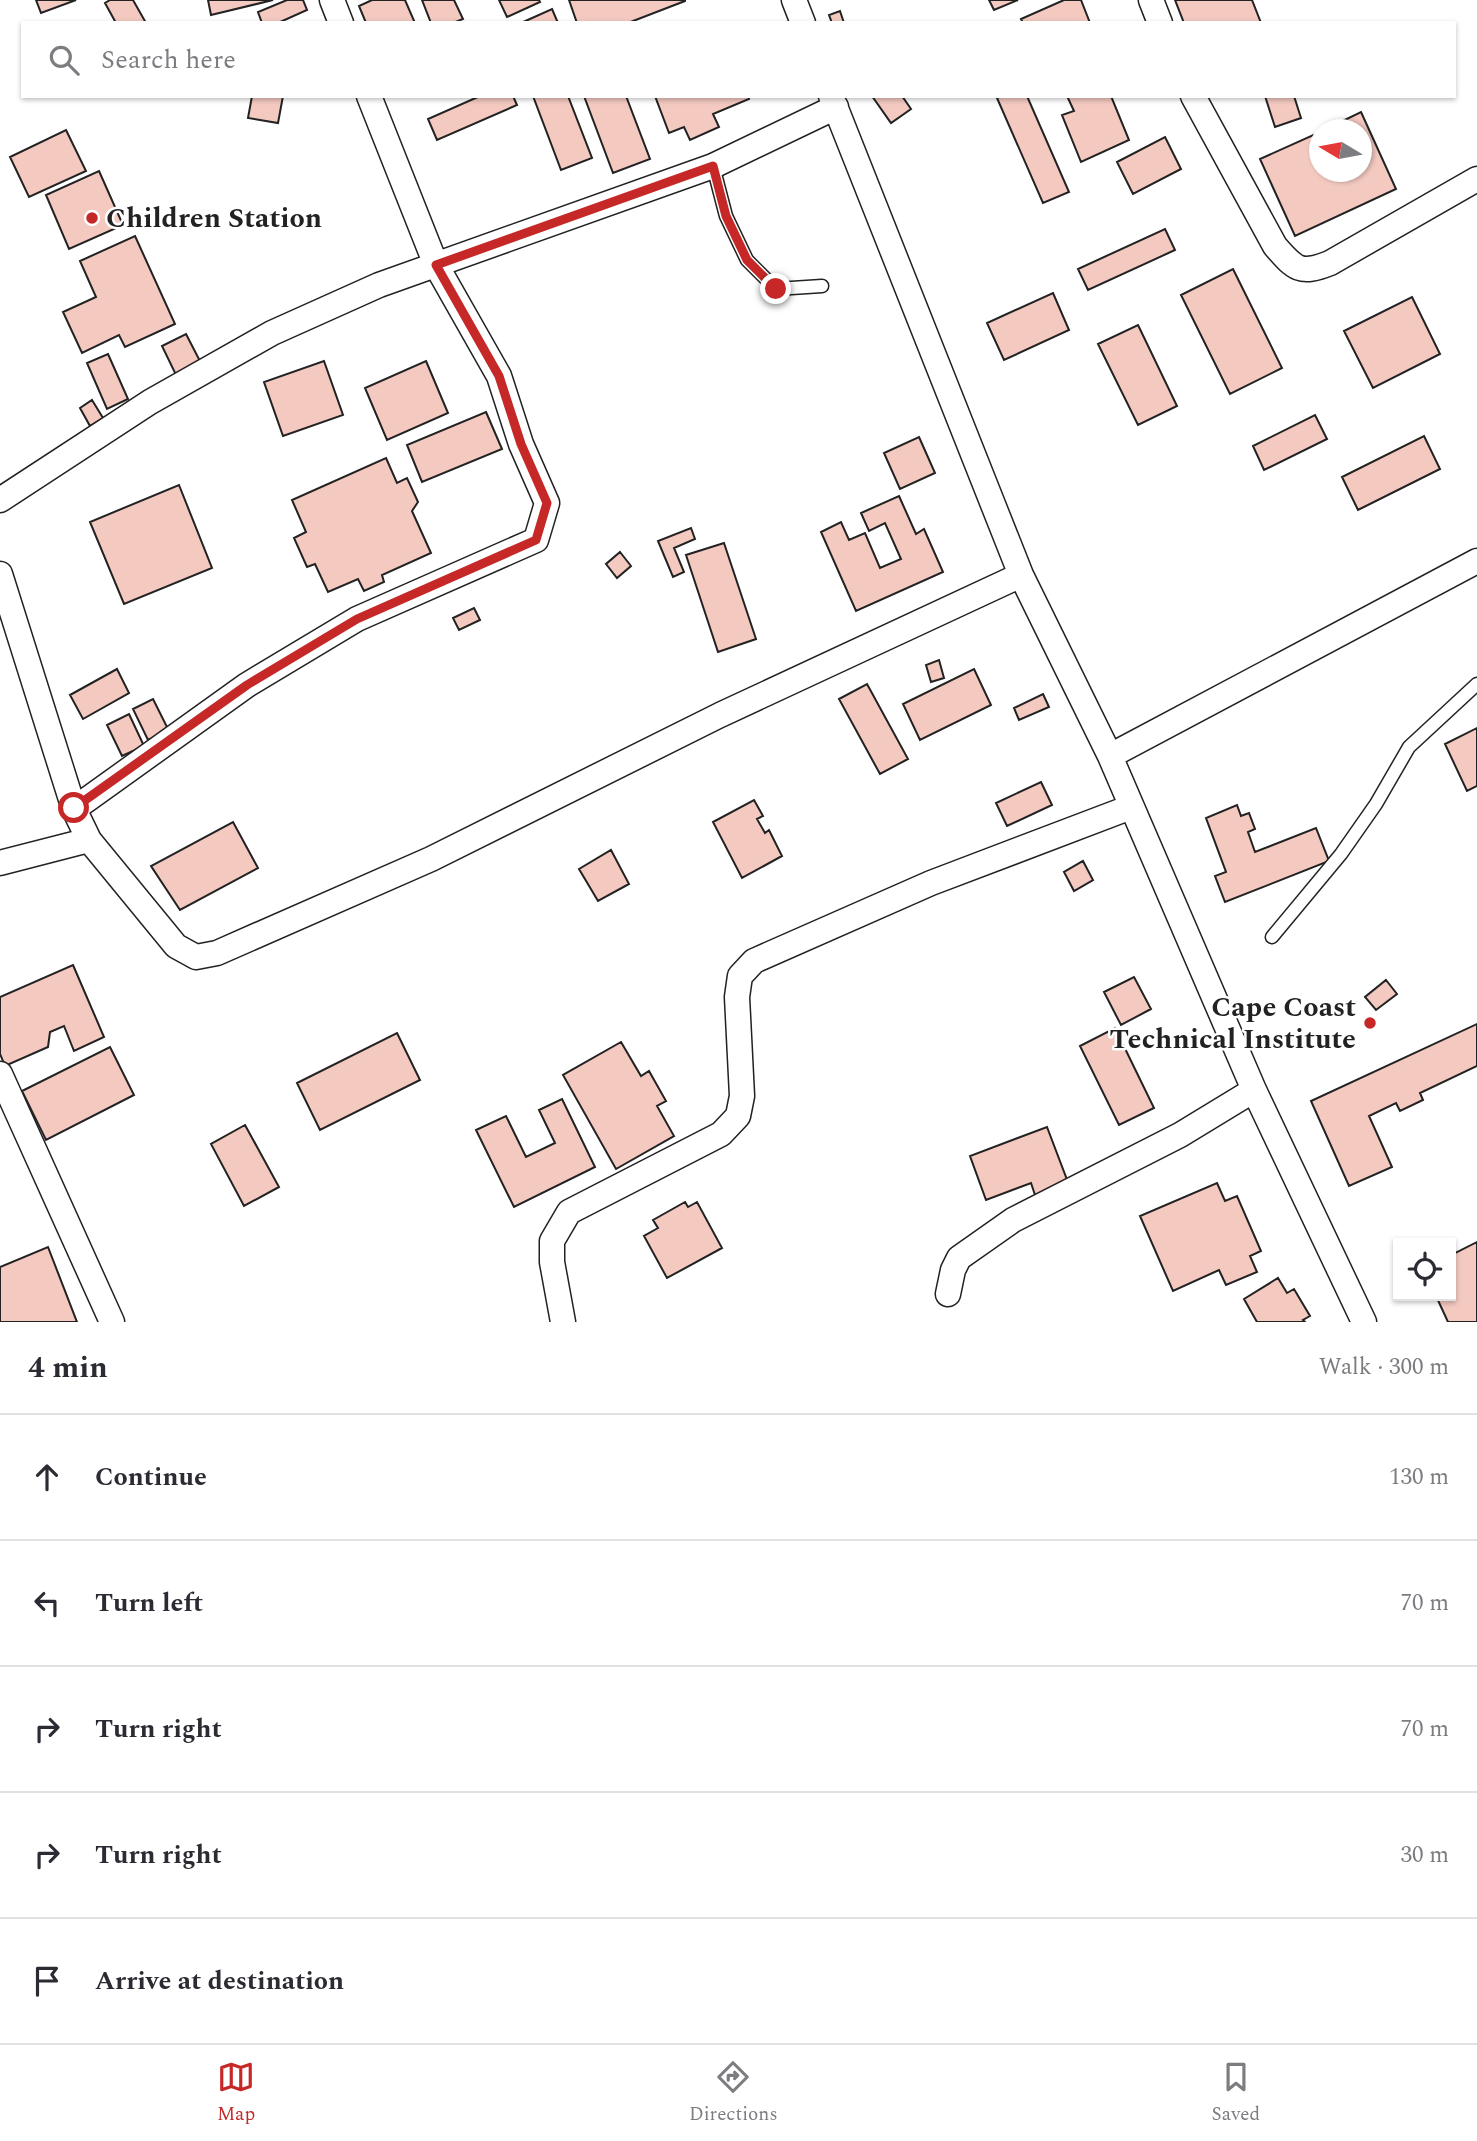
<!DOCTYPE html>
<html lang="en">
<head>
<meta charset="utf-8">
<style>
  :root { --surface:#fff; --page:#f7f7f7; --text:#2b2b33; --muted:#7c7c81; --line:#e1e1e2; --accent:#c62828 }
  body { margin:0; font-family:Spectral,serif; background:var(--page); color:var(--text) }
  .controls { position:absolute; right:21px; bottom:21px; display:grid; overflow:hidden; border-radius:0px; box-shadow:0 2px 5px #0004 }
  .controls button { width:63px; height:63px; display:grid; place-items:center; padding:0; border:0; border-bottom:2px solid var(--line); background:var(--surface); color:var(--text); font:35px sans-serif }
  .compass { position:absolute; left:1309px; top:119px; width:63px; height:63px; border-radius:50%; background:var(--surface); box-shadow:0 2px 5px #0004; rotate:280deg }
  .stop { position:absolute; width:21px; height:21px; margin:-16px; border:5px solid #c62828; border-radius:50%; background:#fff }
  .stop.end { background:#c62828; border-color:#fff; box-shadow:0 2px 7px #0008 }
  .list { margin:0; padding:0; list-style:none }
  h2 { display:flex; justify-content:space-between; align-items:center; height:91px; margin:0; padding:0 28px; font-size:30px }
  h2 small { font-size:23px; font-weight:400; color:var(--muted) }
  .list li { display:grid; grid-template-columns:46px 1fr auto; gap:21px; align-items:center; box-sizing:border-box; height:126px; padding:0 28px; border-top:2px solid var(--line) }
  .list b { display:block; font-size:26px; white-space:nowrap }
  .list em { font-size:23px; font-style:normal; color:var(--muted) }
  .icon { flex:none; width:38px; height:38px; fill:none; stroke:currentColor; stroke-width:2; stroke-linecap:round; stroke-linejoin:round }
  .map { position:relative; flex:none; width:1477px; height:1322px; overflow:hidden }
  .search { position:absolute; background:var(--surface); box-shadow:0 2px 5px #0004; left:21px; right:21px; top:21px; height:77px; display:flex; align-items:center; gap:18px; box-sizing:border-box; padding:0 24px; border-radius:0px; color:var(--muted); font-size:26px }
  .sheet { height:721px; background:var(--surface) }
  nav { display:flex; justify-content:space-around; align-items:center; box-sizing:border-box; height:98px; border-top:2px solid var(--line); background:var(--surface); font-size:19px; color:var(--muted) }
  nav a { display:grid; justify-items:center; gap:4px }
  nav .on { color:var(--accent) }
  .map>svg:first-child { display:block }
  .building { fill:#f3c9c0; stroke:#222; stroke-width:2 }
  .lines { fill:none; stroke-linecap:round; stroke-linejoin:round }
  .service-casing { stroke:#222; stroke-width:15 }
  .minor-casing { stroke:#222; stroke-width:27 }
  .service { stroke:#fff; stroke-width:12 }
  .minor { stroke:#fff; stroke-width:24 }
  .route { stroke:#c62828; stroke-width:9 }
  .poi-dot { fill:#c62828; stroke:#fff; stroke-width:2.5 }
  .labels { text-anchor:middle; dominant-baseline:central; stroke-width:5; stroke-linejoin:round; paint-order:stroke }
  .poi-label { font-size:28px; font-weight:bold; fill:#222; stroke:#fff; text-anchor:start }
</style>
</head>
<body>
<div class="map">
<svg width="1477" height="1322" viewBox="0 0 1477 1322">
  <rect width="100%" height="100%" fill="#fff"/>
  <path class="building" d="M36 0H76L41 13Z
    M110 0H133L146 23H116L105 3Z
    M208 0H273L211 15Z
    M287 0H303L307 10 278 23H262L258 12Z
    M372 0H405L415 23H366L359 6Z
    M422 0H454L463 19 453 23H431Z
    M499 0H539L540 2 507 17Z
    M569 0H685V1L628 23H577Z
    M989 0H1018L994 10Z
    M1064 0H1081L1090 23H1023L1021 19Z
    M1175 0H1252L1261 23H1184Z
    M552 9 558 23H521Z
    M840 11 844 23H832L829 15Z
    M252 96H283L278 123 248 118Z
    M480 96H513L517 105 437 140 428 119Z
    M533 96H568L592 158 561 170Z
    M584 96H626L650 159 613 173Z
    M655 96H748L749 99 713 114 719 127 690 140 684 127 669 133Z
    M872 96H902L911 109 891 123Z
    M1002 96H1027L1069 192 1043 203 997 98Z
    M1067 96H1111L1129 140 1081 162 1062 115 1074 111Z
    M1265 96H1294L1301 118 1275 127Z
    M1361 112 1396 189 1295 236 1260 159 1320 132V172H1362V130H1324Z
    M66 130 86 171 29 197 10 157Z
    M1165 137 1181 169 1133 194 1117 162Z
    M99 171 123 225 69 249 46 195Z
    M1165 229 1175 250 1088 290 1078 269Z
    M135 236 175 324 125 347 119 335 82 353 63 312 96 297 80 261Z
    M1233 269 1282 368 1230 394 1181 295Z
    M1053 293 1069 330 1004 360 987 323Z
    M1412 297 1440 354 1373 388 1344 331Z
    M1138 325 1177 406 1138 425 1098 344Z
    M186 334 202 365 177 377 162 346Z
    M108 354 128 399 107 409 87 363Z
    M324 361 343 415 283 436 264 382Z
    M426 361 448 413 387 440 365 388Z
    M92 400 103 418 90 426 80 408Z
    M486 412 502 449 422 482 407 445Z
    M1315 415 1327 439 1264 470 1253 446Z
    M1424 436 1440 469 1358 510 1342 477Z
    M919 437 935 473 900 489 884 453Z
    M386 458 397 483 407 478 418 502 412 511 431 553 382 575 384 582 364 591 358 579 328 592 315 564 307 567 294 538 306 532 292 500Z
    M179 485 212 568 124 604 90 522Z
    M899 496 916 534 924 529 943 572 856 611 821 532 841 522 849 540 865 533 880 568 901 559 885 523 869 531 861 513Z
    M691 528 695 539 674 548 684 572 673 577 658 541Z
    M724 543 756 639 718 652 686 555Z
    M620 552 631 566 617 578 606 564Z
    M474 608 480 620 459 630 453 618Z
    M939 660 944 678 931 682 926 665Z
    M117 669 129 693 83 719 70 695Z
    M974 669 991 705 920 740 903 704Z
    M867 684 908 759 880 774 839 699Z
    M1043 694 1049 707 1019 720 1014 708Z
    M153 699 169 731 148 740 133 709Z
    M129 714 144 746 122 756 107 725Z
    M1477 728V786L1467 791 1445 744Z
    M1041 782 1052 805 1007 826 996 803Z
    M754 800 763 816 757 819 765 833 769 830 782 856 742 878 713 822Z
    M1237 805 1241 816 1249 813 1255 829 1248 832 1255 852 1316 828 1329 861 1225 902 1215 876 1226 872 1206 818Z
    M233 822 258 868 180 910 151 866Z
    M611 850 629 884 598 901 579 869Z
    M1083 861 1093 880 1074 891 1064 872Z
    M73 965 104 1037 74 1051 64 1026 50 1032 48 1047 5 1066 0 1054V997Z
    M1134 977 1151 1009 1121 1025 1104 992Z
    M1386 980 1397 994 1376 1010 1365 997Z
    M1477 1024V1066L1420 1093 1423 1100 1400 1111 1396 1103 1369 1116 1392 1167 1349 1186 1311 1101Z
    M1115 1028 1154 1108 1119 1125 1080 1046Z
    M397 1033 420 1080 320 1130 297 1083Z
    M621 1042 641 1076 649 1071 666 1101 657 1106 674 1136 616 1169 563 1075Z
    M110 1047 134 1095 46 1140 22 1091Z
    M562 1099 595 1167 514 1207 476 1130 506 1116 526 1157 555 1143 539 1110Z
    M245 1125 279 1187 244 1206 211 1144Z
    M1047 1127 1069 1185 1036 1198 1031 1183 986 1200 970 1156Z
    M1217 1183 1225 1201 1237 1196 1261 1251 1250 1256 1257 1272 1226 1285 1219 1270 1173 1291 1140 1216Z
    M685 1202 688 1207 697 1202 722 1248 667 1278 644 1236 658 1228 653 1220Z
    M1477 1242V1322H1448L1436 1296H1451V1255Z
    M48 1247 77 1322H0V1267Z
    M1278 1278 1287 1293 1294 1289 1310 1316 1303 1320 1305 1322H1257L1244 1299Z"/>
  <g class="lines">
    <defs>
      <path id="service" d="M713 166 726 216 747 260 776 289 822 286
        M1272 937 1341 854 1376 804 1409 747 1477 684"/>
      <path id="minor" d="M332 0 341 23
        M794 0 803 23
        M1151 0 1160 23
        M831 96 1021 575 1110 756 1254 1090 1364 1322
        M1193 96 1275 246C1295 269 1300 275 1330 263L1477 179
        M0 500 150 402 272 333 379 285 713 166 836 107
        M0 574 74 809 89 840 176 946 196 957 217 953 431 859 720 715 1021 575
        M1110 756 1477 561
        M74 809 247 685 357 619 536 540 547 503 521 444 499 376 436 265 369 96
        M0 863 89 840
        M0 1074 112 1322
        M948 1294 953 1270 959 1258 1013 1220 1180 1135 1254 1090
        M563 1322 552 1262V1241L569 1212 721 1134 738 1116 742 1096 737 997 740 976 754 961 931 883 1131 807"/>
    </defs>
    <use href="#service" class="service-casing"/>
    <use href="#minor" class="minor-casing"/>
    <use href="#service" class="service"/>
    <use href="#minor" class="minor"/>
  </g>
  <g class="lines">
    <path class="route" d="M74 808 247 685 357 619 536 540 547 503 521 444 499 376 436 265 713 166 726 216 747 260 776 289"/>
  </g>
  <g class="poi-dot">
    <circle cx="92" cy="218" r="7"/>
    <circle cx="1370" cy="1023" r="7"/>
  </g>
  <g class="labels">
    <g class="poi-label">
      <text x="106" y="218">Children Station</text>
      <text x="1356" y="1007" text-anchor="end">Cape Coast<tspan x="1356" dy="32">Technical Institute</tspan></text>
    </g>
  </g>
</svg>
<div class="controls">
<button><svg class="icon" aria-label="locate" viewBox="0 0 24 24"><circle cx="12" cy="12" r="6"/><path d="M12 2v4M12 18v4M2 12h4M18 12h4"/></svg></button>
</div>
<svg class="compass" viewBox="-18 -18 36 36"><path d="M0-13l5 13h-10z" fill="#e53935"/><path d="M0 13l5-13h-10z" fill="#7c7c81"/></svg>
<div class="stop" style="left:74px;top:808px"></div>
<div class="stop end" style="left:776px;top:289px"></div>
<div class="search"><svg class="icon" aria-label="search" viewBox="0 0 24 24"><circle cx="10" cy="10" r="6"/><path d="M15 15l6 6"/></svg>Search here</div>
</div>
<section class="sheet">
<h2>4 min<small>Walk · 300 m</small></h2>
<ul class="list">
<li><svg class="icon" aria-label="ahead" viewBox="0 0 24 24"><path d="M12 20V5M6 11l6-6 6 6"/></svg><div><b>Continue</b></div><em>130 m</em></li>
<li><svg class="icon" aria-label="left" viewBox="0 0 24 24"><path d="M17 20v-9H6M10 6l-5 5 5 5"/></svg><div><b>Turn left</b></div><em>70 m</em></li>
<li><svg class="icon" aria-label="right" viewBox="0 0 24 24"><path d="M7 20v-9h11M14 6l5 5-5 5"/></svg><div><b>Turn right</b></div><em>70 m</em></li>
<li><svg class="icon" aria-label="right" viewBox="0 0 24 24"><path d="M7 20v-9h11M14 6l5 5-5 5"/></svg><div><b>Turn right</b></div><em>30 m</em></li>
<li><svg class="icon" aria-label="arrive" viewBox="0 0 24 24"><path d="M6 21V4h12l-3 4 3 4H6"/></svg><div><b>Arrive at destination</b></div></li>
</ul>
</section>
<nav>
<a class="on"><svg class="icon" aria-label="map" viewBox="0 0 24 24"><path d="M3 6l6-2 6 2 6-2v14l-6 2-6-2-6 2zM9 4v14M15 6v14"/></svg>Map</a>
<a><svg class="icon" aria-label="directions" viewBox="0 0 24 24"><path d="M12 3l9 9-9 9-9-9zM9 14v-3h6M13 9l2 2-2 2"/></svg>Directions</a>
<a><svg class="icon" aria-label="saved" viewBox="0 0 24 24"><path d="M7 4h10v16l-5-4-5 4z"/></svg>Saved</a>
</nav>
</body>
</html>
